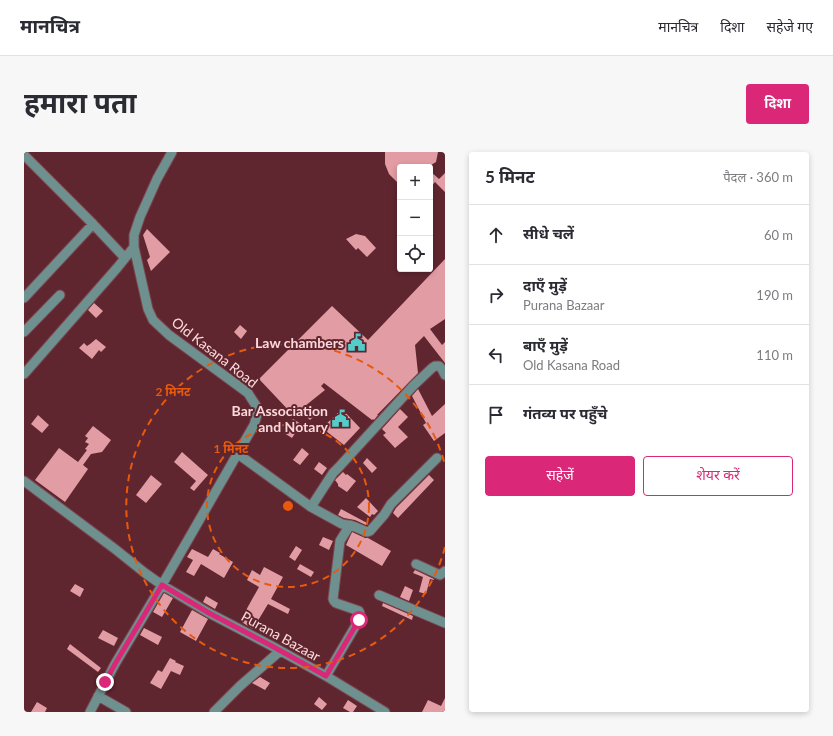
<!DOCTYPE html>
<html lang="hi">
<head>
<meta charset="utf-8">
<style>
  :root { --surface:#fff; --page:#f7f7f7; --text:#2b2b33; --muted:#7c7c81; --line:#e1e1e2; --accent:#db2777 }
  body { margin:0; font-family:Lato,"Noto Sans Devanagari",sans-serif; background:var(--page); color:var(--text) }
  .controls { position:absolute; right:12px; top:12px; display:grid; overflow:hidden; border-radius:4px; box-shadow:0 2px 6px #0003 }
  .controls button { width:36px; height:36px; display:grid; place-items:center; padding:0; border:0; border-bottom:1px solid var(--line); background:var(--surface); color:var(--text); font:20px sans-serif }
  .stop { position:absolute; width:12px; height:12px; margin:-9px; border:3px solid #db2777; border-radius:50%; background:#fff }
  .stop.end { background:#db2777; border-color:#fff; box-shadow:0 1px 4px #0008 }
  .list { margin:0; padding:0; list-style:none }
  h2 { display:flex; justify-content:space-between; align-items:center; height:52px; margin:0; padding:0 16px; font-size:17px }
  h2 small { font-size:13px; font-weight:400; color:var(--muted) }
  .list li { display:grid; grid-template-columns:26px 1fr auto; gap:12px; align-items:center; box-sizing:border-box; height:60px; padding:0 16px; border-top:1px solid var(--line) }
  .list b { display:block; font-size:15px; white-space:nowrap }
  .list p { margin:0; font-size:13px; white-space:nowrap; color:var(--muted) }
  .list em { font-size:13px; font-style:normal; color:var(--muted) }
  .actions { display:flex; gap:8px; padding:12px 16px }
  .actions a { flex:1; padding:9px 0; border:1px solid var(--accent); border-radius:4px; text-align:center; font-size:14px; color:var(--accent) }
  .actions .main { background:var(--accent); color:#fff }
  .icon { flex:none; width:22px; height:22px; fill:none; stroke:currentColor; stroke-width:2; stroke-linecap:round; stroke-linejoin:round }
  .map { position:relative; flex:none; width:421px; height:560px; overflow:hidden; border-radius:4px }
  header { display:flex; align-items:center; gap:24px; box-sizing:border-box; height:56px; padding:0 20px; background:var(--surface); border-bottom:1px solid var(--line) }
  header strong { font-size:19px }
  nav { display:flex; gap:22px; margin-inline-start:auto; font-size:14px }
  .intro { display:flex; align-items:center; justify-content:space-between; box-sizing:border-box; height:96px; padding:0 24px }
  h1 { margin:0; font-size:28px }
  .button { padding:10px 18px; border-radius:4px; background:var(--accent); color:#fff; font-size:14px; font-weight:700 }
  main { display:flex; gap:24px; padding:0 24px }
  aside { flex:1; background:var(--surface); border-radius:4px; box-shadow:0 2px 6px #0003 }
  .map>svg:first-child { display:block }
  .building { fill:#e29ca4 }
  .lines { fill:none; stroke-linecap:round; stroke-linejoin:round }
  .minor-casing { stroke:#7b464f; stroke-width:11 }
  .minor { stroke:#6e908e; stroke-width:9 }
  .route { stroke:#db2777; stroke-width:5 }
  .ring { fill:none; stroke:#e8590c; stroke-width:2; stroke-dasharray:7 5 }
  .labels { text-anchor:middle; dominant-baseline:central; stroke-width:4; stroke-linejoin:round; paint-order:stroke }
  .poi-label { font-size:14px; font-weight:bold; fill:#fdd8db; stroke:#5f2630; text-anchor:end }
  .street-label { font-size:14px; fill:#fdd8db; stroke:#5f2630 }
  .centre { fill:#e8590c; stroke:#5f2630; stroke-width:2 }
  .ring-label { font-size:12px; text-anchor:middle; font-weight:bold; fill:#e8590c; stroke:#5f2630; stroke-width:4; stroke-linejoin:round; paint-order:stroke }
</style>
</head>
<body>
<header>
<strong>मानचित्र</strong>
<nav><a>मानचित्र</a><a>दिशा</a><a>सहेजे गए</a></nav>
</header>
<div class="intro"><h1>हमारा पता</h1><a class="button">दिशा</a></div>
<main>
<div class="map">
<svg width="421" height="560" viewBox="0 0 421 560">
  <rect width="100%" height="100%" fill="#5f2630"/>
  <path class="building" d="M361 0H414L412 10 404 15H376V33L365 22 361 12Z
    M406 19 415 27 421 21V40L411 30 406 36Z
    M123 77 146 100 127 119 123 108 126 105 119 83Z
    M332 82 341 84 352 96 343 105 334 96 332 98 322 87Z
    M421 107V167L406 177 418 193 421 190V211L400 184 391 193 394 221 353 263H354L350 268 349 267 348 268 300 231 297 234 301 238 281 254 290 264 286 268 276 258 269 263 235 227 308 154 344 188Z
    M70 151 79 159 72 166 64 158Z
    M216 173 223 179 217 187 210 180Z
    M72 187 82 195 77 200 75 198 68 207 55 196 60 191 63 194 66 192Z
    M394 237 408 264 421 252V281L410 289 399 273 402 271 388 244Z
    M318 257 336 276 320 293 298 276Z
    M376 257 384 265 374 275 384 285 371 296 359 283 362 281 358 277Z
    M14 263 25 273 18 281 7 272Z
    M269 267 277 272 268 286 260 281Z
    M69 274 87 288 78 300 67 302 59 313 64 317 41 350 11 328 35 296 54 310 63 298 61 297 65 292 61 290 64 286 61 284Z
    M278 296 285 302 276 313 269 308Z
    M158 300 184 323 170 339 166 336 172 329 150 310Z
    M343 306 353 316 348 321 339 311Z
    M295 310 303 316 298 323 290 317Z
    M319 320 322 323 323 322 332 329 323 340 314 334V332L311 328Z
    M127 323 138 332 122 351 112 343Z
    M405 323 410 328 374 366 369 361 372 356Z
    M342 346 354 359 350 363 348 362 346 365 333 355Z
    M317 357 343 371 342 373 331 368 320 366 314 363Z
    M328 380 341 386H344L367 399 358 414 322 393Z
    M299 385 309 389 305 398 295 393Z
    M272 394 278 398 271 409 265 405Z
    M168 397 184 405 189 397 196 401 195 402 209 410 200 426 177 412 170 424 162 420 169 408 163 405Z
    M276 412 290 420 287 425 273 417Z
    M240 415 259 425 247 447 266 457 264 462 244 452 229 477 216 469 235 435 223 428 228 418 236 423Z
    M391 418 410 427V428L406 427 402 442 395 440 399 425 389 421Z
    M51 432 60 437 56 445 46 439Z
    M381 434 389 438 385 449 376 445Z
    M140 441 149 446 138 465 129 460Z
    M182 444 194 451 191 457 179 450Z
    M359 451 389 464 388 468 358 454Z
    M168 458 184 467 172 489 156 480Z
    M120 476 138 485 134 493 116 483Z
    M79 478 94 486 90 494 74 486Z
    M46 492 77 516 74 520 43 497Z
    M146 506 152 509 151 510 160 514 156 523 147 519 137 537 126 531 134 518 138 520Z
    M236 525 246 531 241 538 228 531Z
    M295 545 303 552 298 558 290 552Z
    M421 546V560H398L404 548 417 554Z
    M324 548 333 554 329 560H326L319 556Z
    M13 550 23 556 21 560H7Z"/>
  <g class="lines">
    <defs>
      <path id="minor" d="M0 3 69 72 101 106
        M0 146 69 72
        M0 180 36 143
        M0 222 93 116 110 95
        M214 302 287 355 318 372 329 374 343 380 346 379 360 363 367 352 413 306
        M0 329 91 397 121 421 138 433 185 461 246 493 302 524 361 560
        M287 355 309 321 314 316 390 233 408 216 411 214H415L418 217 421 223
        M392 412 416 423 421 419
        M355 443 421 471
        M302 524 335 468C336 465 337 462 335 459L312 451 310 449 309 447 316 389 326 373
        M74 544 102 560
        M66 560 91 512 138 433 230 273 233 263 234 259 233 255 227 246 224 241 145 183 129 168 124 157 110 95V83L116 65 133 27 148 0
        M190 560 216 534 256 499"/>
    </defs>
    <use href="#minor" class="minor-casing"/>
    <use href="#minor" class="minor"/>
  </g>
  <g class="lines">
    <path class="route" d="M81 530 91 512 138 433 185 461 246 493 302 524 335 468"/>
  </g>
  <g class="ring">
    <circle cx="264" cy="354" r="81"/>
    <path d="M421 395A162 162 0 1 1 421 313"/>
  </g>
  <defs>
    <symbol id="civic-bare" viewBox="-9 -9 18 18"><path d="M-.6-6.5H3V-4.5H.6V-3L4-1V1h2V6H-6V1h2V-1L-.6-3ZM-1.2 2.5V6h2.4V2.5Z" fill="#53cdc9" stroke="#5f2630" stroke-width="2.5" paint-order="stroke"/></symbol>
  </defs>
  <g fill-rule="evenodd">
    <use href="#civic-bare" x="320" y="178" width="25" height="25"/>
    <use href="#civic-bare" x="304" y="254" width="25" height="25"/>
  </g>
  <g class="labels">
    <g class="poi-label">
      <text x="320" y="190">Law chambers</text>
      <text x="304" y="258">Bar Association<tspan x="304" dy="16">and Notary</tspan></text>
    </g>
    <g class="street-label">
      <text transform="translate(191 200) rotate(38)">Old Kasana Road</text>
      <text transform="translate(257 484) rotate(29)">Purana Bazaar</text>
    </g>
  </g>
  <circle cx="264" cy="354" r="6" class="centre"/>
  <g class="ring-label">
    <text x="149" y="244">2 मिनट</text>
    <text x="207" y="301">1 मिनट</text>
  </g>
</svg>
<div class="controls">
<button>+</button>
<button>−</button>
<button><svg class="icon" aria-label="locate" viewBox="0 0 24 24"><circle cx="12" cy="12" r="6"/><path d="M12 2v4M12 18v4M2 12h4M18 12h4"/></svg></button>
</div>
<div class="stop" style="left:335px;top:468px"></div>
<div class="stop end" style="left:81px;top:530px"></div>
</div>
<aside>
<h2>5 मिनट<small>पैदल · 360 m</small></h2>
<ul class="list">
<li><svg class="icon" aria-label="ahead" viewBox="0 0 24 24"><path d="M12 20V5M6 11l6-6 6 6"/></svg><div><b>सीधे चलें</b></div><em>60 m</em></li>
<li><svg class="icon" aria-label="right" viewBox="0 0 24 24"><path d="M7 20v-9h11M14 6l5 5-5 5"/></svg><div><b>दाएँ मुड़ें</b><p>Purana Bazaar</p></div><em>190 m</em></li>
<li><svg class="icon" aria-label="left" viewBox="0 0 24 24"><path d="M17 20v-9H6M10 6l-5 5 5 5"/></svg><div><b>बाएँ मुड़ें</b><p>Old Kasana Road</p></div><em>110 m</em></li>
<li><svg class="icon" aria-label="arrive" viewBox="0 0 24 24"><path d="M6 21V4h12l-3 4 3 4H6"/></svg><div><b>गंतव्य पर पहुँचे</b></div></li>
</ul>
<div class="actions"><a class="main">सहेजें</a><a>शेयर करें</a></div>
</aside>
</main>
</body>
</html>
